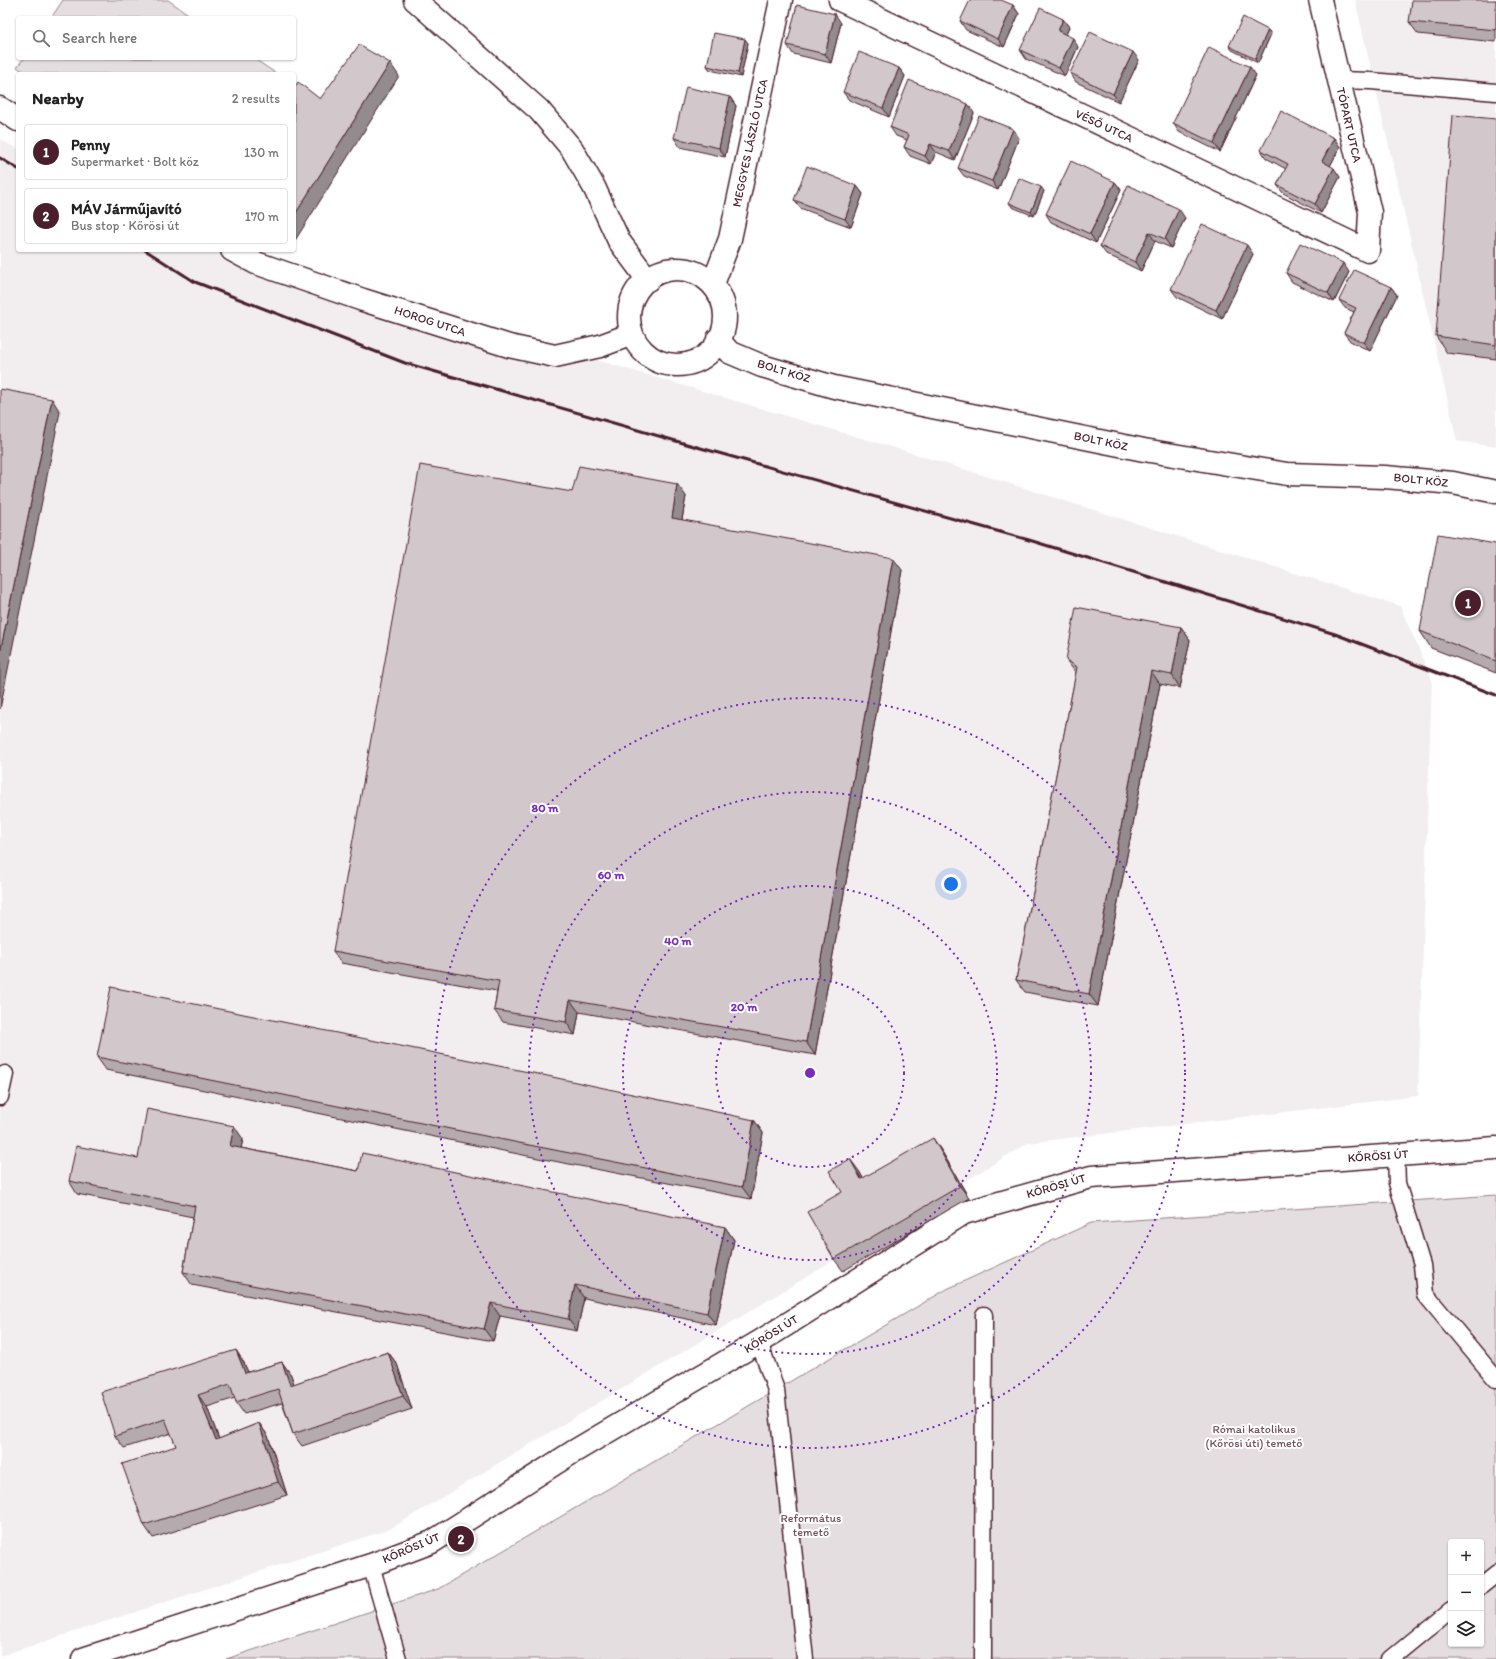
<!DOCTYPE html>
<html lang="en">
<head>
<meta charset="utf-8">
<style>
  :root { --surface:#fff; --page:#f2f2f2; --text:#222; --muted:#767676; --line:#e0e0e0; --accent:#4a1f2b }
  body { margin:0; font-family:Itim,sans-serif; background:var(--page); color:var(--text) }
  .controls { position:absolute; right:12px; bottom:12px; display:grid; overflow:hidden; border-radius:4px; box-shadow:0 1px 3px #0004 }
  .controls button { width:36px; height:36px; display:grid; place-items:center; padding:0; border:0; border-bottom:1px solid var(--line); background:var(--surface); color:var(--text); font:20px sans-serif }
  .you { position:absolute; left:951px; top:884px; width:14px; height:14px; margin:-10px; border:3px solid #fff; border-radius:50%; background:#1a73e8; box-shadow:0 0 0 6px #1a73e833 }
  .badge { display:grid; place-items:center; width:26px; height:26px; border-radius:50%; background:var(--accent); color:#fff; font-size:13px; font-weight:700 }
  .pin { position:absolute; translate:-50% -50%; border:2px solid #fff; box-shadow:0 1px 4px #0006 }
  .list { margin:0; padding:0; list-style:none }
  h2 { display:flex; justify-content:space-between; align-items:center; height:52px; margin:0; padding:0 16px; font-size:17px }
  h2 small { font-size:13px; font-weight:400; color:var(--muted) }
  .list li { display:grid; grid-template-columns:26px 1fr auto; gap:12px; align-items:center; box-sizing:border-box; height:56px; margin:0 8px 8px; padding:0 8px; border:1px solid var(--line); border-radius:4px }
  .list b { display:block; font-size:15px; white-space:nowrap }
  .list p { margin:0; font-size:13px; white-space:nowrap; color:var(--muted) }
  .list em { font-size:13px; font-style:normal; color:var(--muted) }
  .icon { flex:none; width:22px; height:22px; fill:none; stroke:currentColor; stroke-width:2; stroke-linecap:round; stroke-linejoin:round }
  .map { position:relative; flex:none; width:1496px; height:1659px; overflow:hidden }
  .search { position:absolute; background:var(--surface); box-shadow:0 1px 3px #0004; left:16px; top:16px; width:280px; height:44px; display:flex; align-items:center; gap:10px; box-sizing:border-box; padding:0 14px; border-radius:4px; color:var(--muted); font-size:15px }
  .panel { position:absolute; background:var(--surface); box-shadow:0 1px 3px #0004; left:16px; top:72px; width:280px; height:180px; border-radius:4px }
  .map>svg:first-child { display:block }
  .built { fill:#f2eeef }
  .green { fill:#e5dee0; stroke:#987e86; fill-rule:evenodd }
  .lines { fill:none; stroke-linecap:round; stroke-linejoin:round }
  .service-casing { stroke:#4a1f2b; stroke-width:19 }
  .minor-casing { stroke:#4a1f2b; stroke-width:25 }
  .service { stroke:#fff; stroke-width:16 }
  .minor { stroke:#fff; stroke-width:22 }
  .rail { stroke:#4a1f2b; stroke-width:3 }
  .wall { fill:#b5abaf; stroke:#4a1f2b }
  .shaded-wall { fill:#938b8e; stroke:#4a1f2b }
  .building { fill:#d2c7cb; stroke:#4a1f2b }
  .ring { fill:none; stroke:#7b2cbf; stroke-width:2; stroke-dasharray:2 4 }
  .labels { text-anchor:middle; dominant-baseline:central; stroke-width:4; stroke-linejoin:round; paint-order:stroke }
  .street-label { font-size:12px; fill:#4a1f2b; stroke:#fff }
  .park-label { font-size:12px; fill:#714f58; stroke:#fff }
  .centre { fill:#7b2cbf; stroke:#fff; stroke-width:2 }
  .ring-label { font-size:12px; text-anchor:middle; font-weight:bold; fill:#7b2cbf; stroke:#fff; stroke-width:4; stroke-linejoin:round; paint-order:stroke }
</style>
</head>
<body>
<div class="map">
<svg width="1496" height="1659" viewBox="0 0 1496 1659">
  <rect width="100%" height="100%" fill="#fff"/>
  <filter id="ink" filterUnits="userSpaceOnUse"><feTurbulence type="fractalNoise" baseFrequency=".025" numOctaves="2"/><feDisplacementMap in="SourceGraphic" scale="8" xChannelSelector="R" yChannelSelector="G"/><feConvolveMatrix kernelMatrix="1 2 1 2 8 2 1 2 1" color-interpolation-filters="sRGB"/></filter>
  <g filter="url(#ink)">
    <path class="built" d="M1355 0H1496V447L1457 441Z
      M0 139 18 149V250H224L912 453 1400 606 1432 679 1418 1096 1028 1143 390 1529 0 1656Z"/>
    <path class="green" d="M63 0H168L194 18H51Z
      M24 58H253L277 74H27L17 67Z
      M1496 1195V1659H226L438 1589 947 1289 1091 1223ZM1451 1542H1481V1644H1451Z"/>
    <g class="lines">
      <defs>
        <path id="service" d="M1338 80 1371 81 1496 92
          M0 1097 5 1074
          M1396 1155 1397 1183 1422 1265 1425 1294 1496 1379
          M759 1342 776 1390 805 1659
          M371 1565 398 1659
          M1481 1586 1496 1574
          M983 1659 984 1315
          M1391 1659 1451 1610"/>
        <path id="minor" d="M415 0 539 110 572 149 594 187 619 241 648 280
          M840 0 1368 251 1370 212 1320 0
          M0 108 18 120
          M232 250 256 263 363 300 509 346 555 356 600 346 632 334
          M629 317a48 48 0 1 1 96 0a48 48 0 1 1-96 0Z
          M713 284 730 239 781 0
          M718 339 729 352 762 366 834 387 1144 450 1287 474 1385 477 1453 483 1496 492
          M83 1659 371 1565 432 1542 573 1452 759 1342 964 1213 1091 1177 1496 1148"/>
      </defs>
      <use href="#service" class="service-casing"/>
      <use href="#minor" class="minor-casing"/>
      <use href="#service" class="service"/>
      <use href="#minor" class="minor"/>
      <path class="rail" d="M0 158 18 169
        M145 250 195 282 405 363 690 445 1029 540 1335 634 1496 695"/>
    </g>
    <path class="wall" d="M1496 0V42L1418 34 1409 22Z
      M1013 5 1019 14 1004 47 966 30 960 21Z
      M1063 19 1069 27 1066 35 1078 47 1065 76 1026 59 1020 50Z
      M841 23 831 63 793 54 787 45Z
      M1268 30 1271 34 1258 63 1232 50 1229 46Z
      M748 43 741 77 710 70 707 66Z
      M1139 60 1119 102 1076 82 1070 73Z
      M899 68 905 76 889 117 849 100 843 92Z
      M1256 75 1220 152 1179 132 1173 123Z
      M730 97 736 106 725 157 680 147 674 138Z
      M974 113 955 160 936 152 931 164 910 156 904 147 907 140 896 136 890 127Z
      M1496 119V359L1447 353 1436 336Z
      M1019 138 998 190 964 176 958 168Z
      M1334 138 1340 147 1330 166 1340 177 1321 213 1283 193 1277 185 1286 169 1266 158 1261 150Z
      M1115 182 1121 190 1096 243 1051 222 1046 214Z
      M857 186 863 194 851 227 800 208 794 200Z
      M1044 191 1034 216 1012 207 1009 203Z
      M1185 218 1171 248 1155 241 1141 271 1106 254 1100 246Z
      M1253 254 1222 319 1177 297 1171 289Z
      M1349 272 1334 302 1292 282 1286 273Z
      M1391 287 1397 295 1370 351 1350 341 1344 333 1354 312 1345 308 1339 300Z
      M572 492 686 496 682 520 902 570 815 1055 579 1012 575 1035 503 1022 494 1010 497 991 341 963 333 951Z
      M1496 544V673L1431 648 1420 631Z
      M1181 627 1190 640 1180 688 1160 684 1098 1006 1025 992 1016 980 1076 673 1066 660Z
      M97 1057 754 1120 763 1133 751 1199 538 1158 106 1070Z
      M243 1139 241 1148 358 1171 725 1227 734 1240 716 1325 584 1298 577 1331 500 1316 493 1341 192 1285 183 1272 193 1217 77 1194 69 1181 138 1158Z
      M941 1150 969 1198 843 1271 834 1259 842 1192 859 1171 863 1178Z
      M236 1350 244 1363 248 1372 282 1362 291 1375 294 1384 388 1352 397 1364 412 1409 302 1446 293 1434 282 1403 244 1414 236 1402 235 1398 207 1407 219 1439 259 1423 268 1436 287 1495 153 1538 144 1525 176 1446 171 1433 124 1448 115 1436Z"/>
    <path class="shaded-wall" d="M1013 5 1019 14 1004 47 998 39Z
      M835 14 841 23 831 63 825 54Z
      M1063 19 1069 27 1064 40 1058 31Z
      M1268 30 1271 34 1258 63 1255 59Z
      M1073 38 1078 47 1065 76 1059 68Z
      M745 39 748 43 741 77 738 73Z
      M1133 52 1139 60 1119 102 1113 94Z
      M390 63 399 76 294 242V216Z
      M1250 67 1256 75 1220 152 1214 143Z
      M899 68 905 76 889 117 883 108Z
      M730 97 736 106 725 157 719 148Z
      M968 104 974 113 955 160 949 151Z
      M1013 129 1019 138 998 190 992 181Z
      M1334 138 1340 147 1328 170 1322 161Z
      M930 144 936 152 931 164 925 156Z
      M1334 168 1340 177 1321 213 1315 204Z
      M1115 182 1121 190 1096 243 1090 234Z
      M857 186 863 194 851 227 845 219Z
      M1041 187 1044 191 1034 216 1031 212Z
      M1179 209 1185 218 1171 248 1165 239Z
      M1149 232 1155 241 1141 271 1135 262Z
      M1247 245 1253 254 1222 319 1216 310Z
      M1343 263 1349 272 1334 302 1328 293Z
      M1391 287 1397 295 1370 351 1364 343Z
      M52 399 60 412 0 709V653Z
      M677 484 686 496 680 531 672 518Z
      M893 558 902 570 815 1055 806 1042Z
      M1181 627 1190 640 1180 688 1172 675Z
      M1151 671 1160 684 1098 1006 1089 994Z
      M570 1000 579 1012 575 1035 566 1022Z
      M754 1120 763 1133 751 1199 742 1187Z
      M234 1126 243 1139 239 1158 230 1146Z
      M933 1138 941 1150 969 1198 960 1186Z
      M850 1159 859 1171 870 1192 861 1179Z
      M725 1227 734 1240 716 1325 707 1313Z
      M575 1285 584 1298 577 1331 568 1319Z
      M491 1303 500 1316 493 1341 484 1329Z
      M236 1350 244 1363 254 1386 245 1373Z
      M388 1352 397 1364 412 1409 403 1396Z
      M282 1362 291 1375 298 1398 290 1385Z
      M198 1395 207 1407 224 1453 216 1440Z
      M259 1423 268 1436 287 1495 278 1482Z"/>
    <path class="building" d="M970 0H1001L1013 5 998 39 960 21Z
      M1412 0H1496V30L1409 22Z
      M797 5 835 14 825 54 787 45Z
      M1040 8 1063 19 1058 31 1073 38 1059 68 1020 50Z
      M1243 17 1268 30 1255 59 1229 46Z
      M1090 32 1133 52 1113 94 1070 73Z
      M714 33 745 39 738 73 707 66Z
      M359 45 390 63 294 216V88L298 82 320 99Z
      M1209 47 1250 67 1214 143 1173 123Z
      M859 52 899 68 883 108 843 92Z
      M909 80 968 104 949 151 930 144 925 156 904 147 909 135 890 127Z
      M686 87 730 97 719 148 674 138Z
      M1281 111 1334 138 1322 161 1334 168 1315 204 1277 185 1288 164 1261 150Z
      M1453 115 1496 119V345L1436 336Z
      M979 116 1013 129 992 181 958 168Z
      M1071 161 1115 182 1090 234 1046 214Z
      M807 166 857 186 845 219 794 200Z
      M1019 178 1041 187 1031 212 1009 203Z
      M1128 185 1179 209 1165 239 1149 232 1135 262 1100 246Z
      M1202 224 1247 245 1216 310 1171 289Z
      M1300 243 1343 263 1328 293 1286 273Z
      M1354 270 1391 287 1364 343 1344 333 1356 308 1339 300Z
      M0 389 52 399 0 653Z
      M420 465 572 492 579 466 677 484 672 518 893 558 806 1042 570 1000 566 1022 494 1010 499 981 333 951Z
      M1438 534 1496 544V661L1420 631Z
      M1076 607 1181 627 1172 675 1151 671 1089 994 1016 980 1077 667 1066 660Z
      M111 987 543 1075 754 1120 742 1187 529 1145 97 1057Z
      M147 1109 234 1126 230 1146 358 1171 362 1153 725 1227 707 1313 575 1285 568 1319 491 1303 484 1329 183 1272 195 1206 69 1181 76 1146 138 1158Z
      M933 1138 960 1186 834 1259 807 1212 842 1192 829 1171 850 1159 861 1179Z
      M236 1350 245 1373 282 1362 290 1385 388 1352 403 1396 293 1434 278 1389 236 1402 230 1384 198 1395 216 1440 259 1423 278 1482 144 1525 122 1464 176 1446 165 1419 115 1436 101 1392Z"/>
  </g>
  <g class="ring">
    <circle cx="810" cy="1073" r="94"/>
    <circle cx="810" cy="1073" r="187"/>
    <circle cx="810" cy="1073" r="281"/>
    <circle cx="810" cy="1073" r="375"/>
  </g>
  <g class="labels">
    <g class="street-label">
      <text transform="translate(1349 125) rotate(77)">TÓPART UTCA</text>
      <text transform="translate(1104 126) rotate(25)">VÉSŐ UTCA</text>
      <text transform="translate(750 143) rotate(-78)">MEGGYES LÁSZLÓ UTCA</text>
      <text transform="translate(430 321) rotate(18)">HOROG UTCA</text>
      <text transform="translate(784 371) rotate(17)">BOLT KÖZ</text>
      <text transform="translate(1101 441) rotate(12)">BOLT KÖZ</text>
      <text transform="translate(1421 480) rotate(6)">BOLT KÖZ</text>
      <text transform="translate(1378 1156) rotate(-4)">KŐRÖSI ÚT</text>
      <text transform="translate(1056 1186) rotate(-16)">KŐRÖSI ÚT</text>
      <text transform="translate(771 1334) rotate(-32)">KŐRÖSI ÚT</text>
      <text transform="translate(411 1548) rotate(-23)">KŐRÖSI ÚT</text>
    </g>
    <g class="park-label">
      <text x="1254" y="1429">Római katolikus<tspan x="1254" dy="14">(Kőrösi úti) temető</tspan></text>
      <text x="811" y="1518">Református<tspan x="811" dy="14">temető</tspan></text>
    </g>
  </g>
  <circle cx="810" cy="1073" r="6" class="centre"/>
  <g class="ring-label">
    <text x="545" y="812">80 m</text>
    <text x="611" y="879">60 m</text>
    <text x="678" y="945">40 m</text>
    <text x="744" y="1011">20 m</text>
  </g>
</svg>
<div class="controls">
<button>+</button>
<button>−</button>
<button><svg class="icon" aria-label="layers" viewBox="0 0 24 24"><path d="M12 4l9 5-9 5-9-5zM3 14l9 5 9-5"/></svg></button>
</div>
<div class="you"></div>
<div class="pin badge" style="left:1468px;top:603px">1</div>
<div class="pin badge" style="left:461px;top:1539px">2</div>
<div class="search"><svg class="icon" aria-label="search" viewBox="0 0 24 24"><circle cx="10" cy="10" r="6"/><path d="M15 15l6 6"/></svg>Search here</div>
<section class="panel">
<h2>Nearby<small>2 results</small></h2>
<ul class="list">
<li><span class="badge">1</span><div><b>Penny</b><p>Supermarket · Bolt köz</p></div><em>130 m</em></li>
<li><span class="badge">2</span><div><b>MÁV Járműjavító</b><p>Bus stop · Kőrösi út</p></div><em>170 m</em></li>
</ul>
</section>
</div>
</body>
</html>
